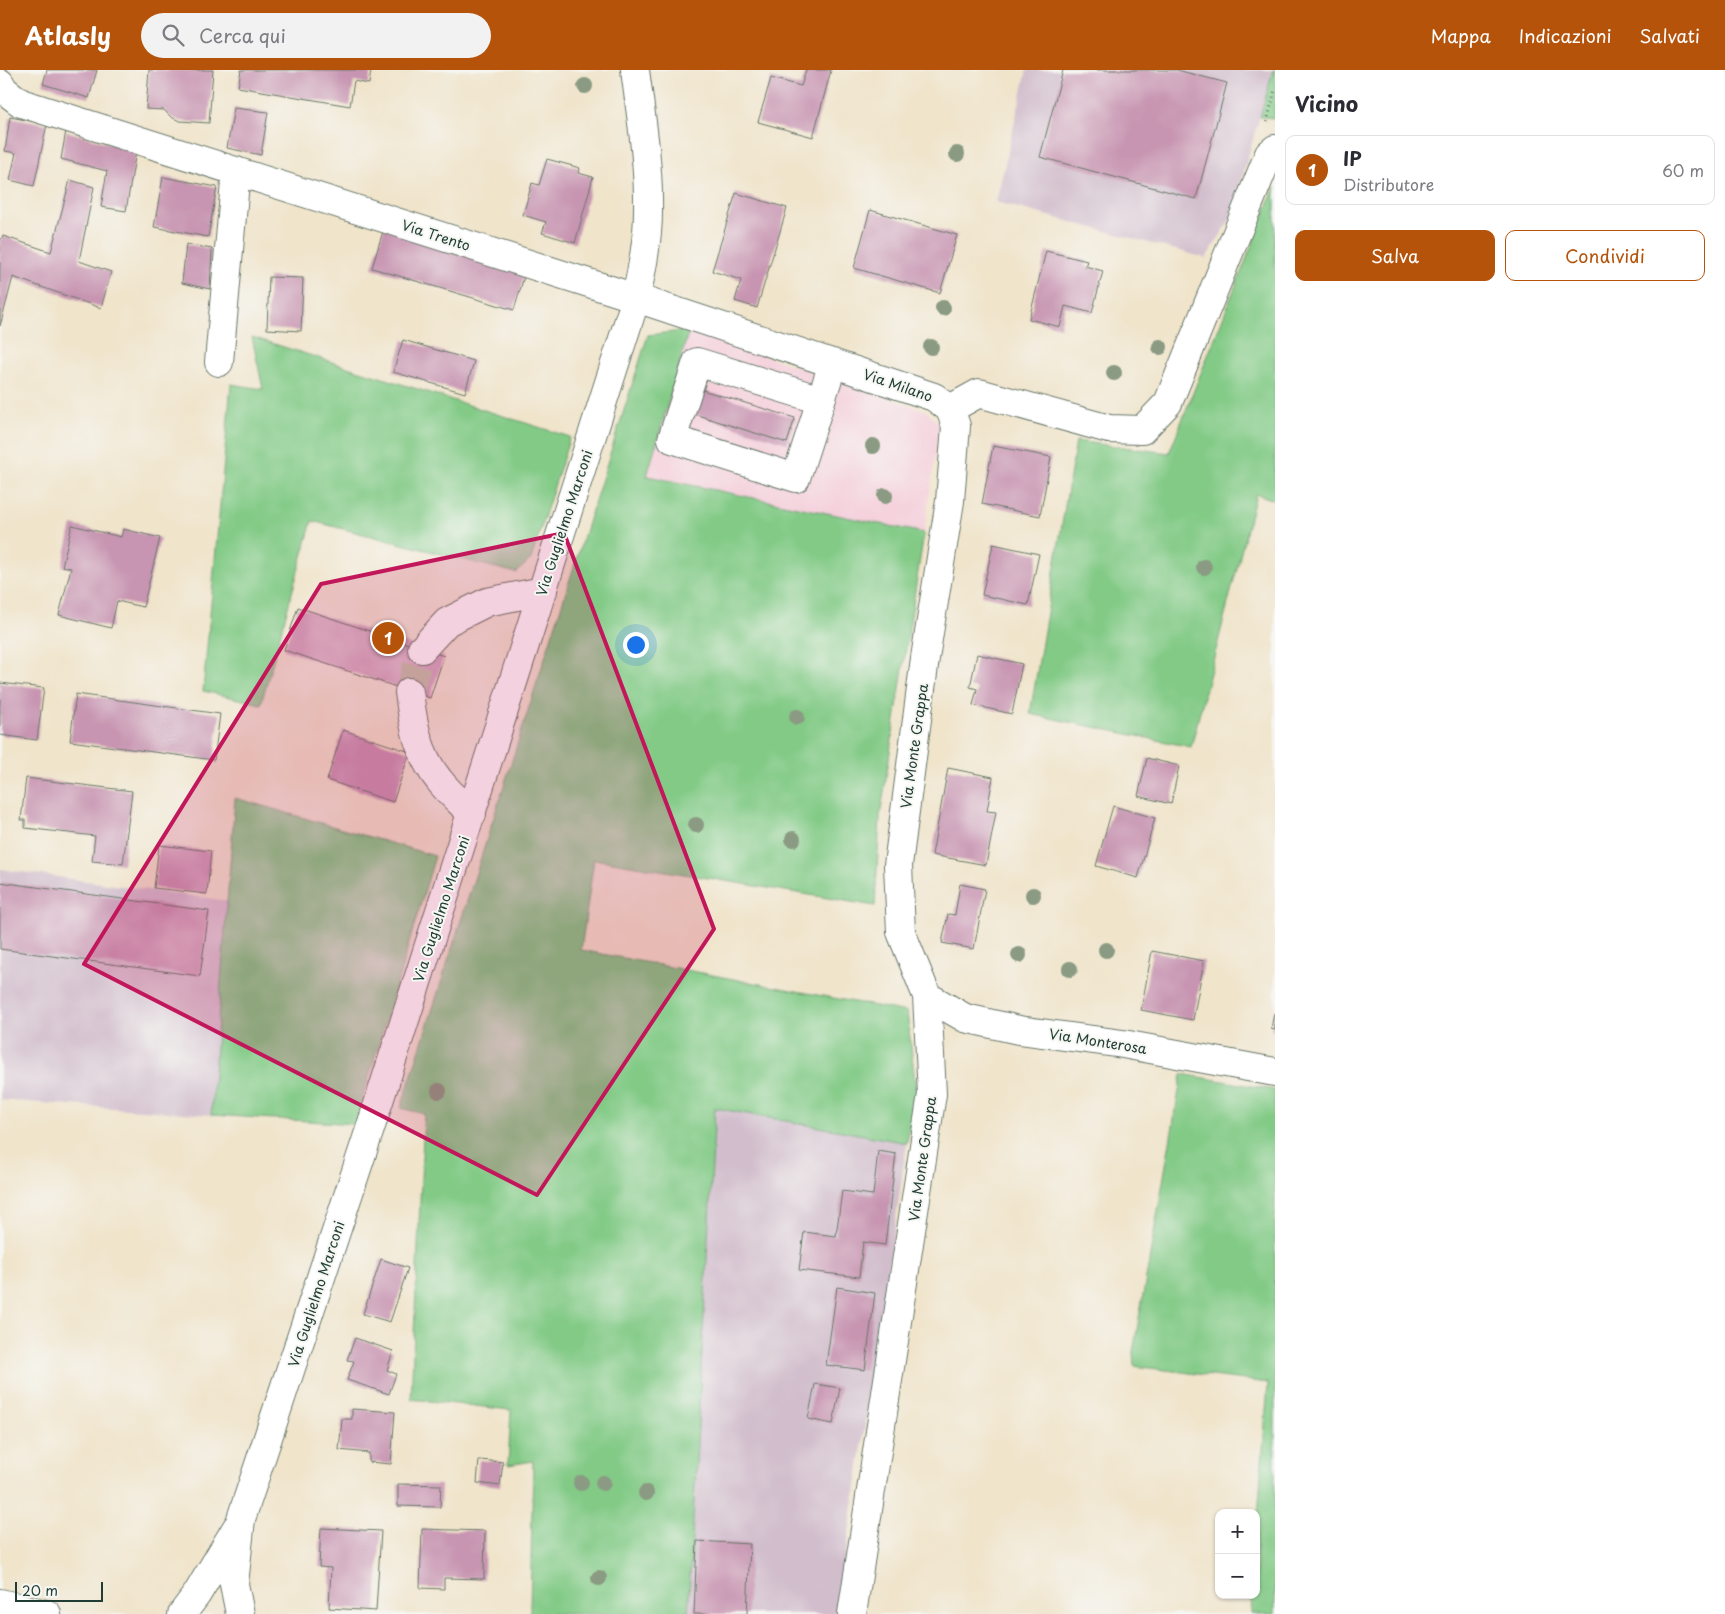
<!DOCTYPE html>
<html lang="it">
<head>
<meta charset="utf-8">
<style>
  :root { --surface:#fff; --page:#f2f2f3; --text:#2b2b33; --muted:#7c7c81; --line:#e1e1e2; --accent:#b45309 }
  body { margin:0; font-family:"Playpen Sans",sans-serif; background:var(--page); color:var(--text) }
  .controls { position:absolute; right:15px; bottom:15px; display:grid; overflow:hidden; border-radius:10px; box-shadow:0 1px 4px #0004 }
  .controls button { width:45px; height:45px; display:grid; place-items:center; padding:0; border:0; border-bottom:1px solid var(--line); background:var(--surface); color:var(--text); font:25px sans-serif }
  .scale { position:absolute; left:15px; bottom:12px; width:88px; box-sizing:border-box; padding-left:5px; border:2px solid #1f3d34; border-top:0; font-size:14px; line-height:18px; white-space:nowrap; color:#1f3d34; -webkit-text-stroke:4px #f6f6f2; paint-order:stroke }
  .you { position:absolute; left:635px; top:574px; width:18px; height:18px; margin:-12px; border:4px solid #fff; border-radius:50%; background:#1a73e8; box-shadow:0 0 0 8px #1a73e833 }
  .badge { display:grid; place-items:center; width:32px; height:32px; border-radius:50%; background:var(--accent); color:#fff; font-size:16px; font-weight:700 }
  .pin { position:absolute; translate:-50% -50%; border:2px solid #fff; box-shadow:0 1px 5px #0006 }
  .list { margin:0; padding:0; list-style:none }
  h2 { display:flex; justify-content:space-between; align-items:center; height:65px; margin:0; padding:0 20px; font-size:21px }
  h2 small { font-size:16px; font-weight:400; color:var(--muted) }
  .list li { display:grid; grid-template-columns:32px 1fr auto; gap:15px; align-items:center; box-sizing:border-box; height:70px; margin:0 10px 10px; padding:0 10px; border:1px solid var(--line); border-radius:10px }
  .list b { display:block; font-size:19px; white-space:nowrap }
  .list p { margin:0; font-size:16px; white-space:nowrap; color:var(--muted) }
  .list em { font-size:16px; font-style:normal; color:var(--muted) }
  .actions { display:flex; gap:10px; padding:15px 20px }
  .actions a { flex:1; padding:11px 0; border:1px solid var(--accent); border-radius:10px; text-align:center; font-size:18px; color:var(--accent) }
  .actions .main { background:var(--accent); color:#fff }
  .icon { flex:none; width:28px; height:28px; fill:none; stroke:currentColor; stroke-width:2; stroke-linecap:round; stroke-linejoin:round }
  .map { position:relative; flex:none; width:1275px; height:1544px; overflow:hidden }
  header { display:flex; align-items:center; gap:30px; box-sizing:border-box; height:70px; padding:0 25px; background:var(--accent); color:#fff }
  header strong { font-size:24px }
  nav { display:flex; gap:28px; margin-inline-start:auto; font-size:18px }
  .search { width:350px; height:45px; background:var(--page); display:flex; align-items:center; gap:12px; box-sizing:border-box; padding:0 18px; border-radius:28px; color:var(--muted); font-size:19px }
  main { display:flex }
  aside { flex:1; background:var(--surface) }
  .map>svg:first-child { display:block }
  .built { fill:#f5cfdb }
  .industrial { fill:#d1bdcc }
  .green { fill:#82ca86; stroke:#50845d }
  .building { fill:#c794b1 }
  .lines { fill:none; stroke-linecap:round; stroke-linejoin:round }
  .minor-tunnel { stroke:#c6c3ad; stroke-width:28; stroke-dasharray:28 14; stroke-linecap:butt }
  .minor-casing { stroke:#687769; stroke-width:30 }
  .path { stroke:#687769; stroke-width:3; stroke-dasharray:1 4; stroke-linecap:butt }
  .minor { stroke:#fff; stroke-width:28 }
  .tree { fill:#8b9b83 }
  .marked { fill:#c2185b; fill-opacity:0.2; stroke:#c2185b; stroke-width:4; stroke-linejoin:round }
  .labels { text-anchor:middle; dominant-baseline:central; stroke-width:4; stroke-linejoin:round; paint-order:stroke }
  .street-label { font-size:14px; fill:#1f3d34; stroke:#f6f6f2 }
</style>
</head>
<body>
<header>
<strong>Atlasly</strong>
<div class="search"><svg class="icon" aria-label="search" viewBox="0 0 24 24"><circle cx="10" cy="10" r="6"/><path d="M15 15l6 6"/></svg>Cerca qui</div>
<nav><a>Mappa</a><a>Indicazioni</a><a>Salvati</a></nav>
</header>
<main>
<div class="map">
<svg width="1275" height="1544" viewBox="0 0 1275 1544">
  <rect width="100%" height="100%" fill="#f6f6f2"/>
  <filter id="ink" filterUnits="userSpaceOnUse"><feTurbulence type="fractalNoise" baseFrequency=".02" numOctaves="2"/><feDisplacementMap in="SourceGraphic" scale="10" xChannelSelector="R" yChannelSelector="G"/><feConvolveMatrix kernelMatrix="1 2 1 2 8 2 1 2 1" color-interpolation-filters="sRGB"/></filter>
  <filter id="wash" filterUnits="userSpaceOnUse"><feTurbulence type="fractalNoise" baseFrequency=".0096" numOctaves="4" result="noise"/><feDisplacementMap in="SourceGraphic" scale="20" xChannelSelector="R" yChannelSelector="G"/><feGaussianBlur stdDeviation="1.12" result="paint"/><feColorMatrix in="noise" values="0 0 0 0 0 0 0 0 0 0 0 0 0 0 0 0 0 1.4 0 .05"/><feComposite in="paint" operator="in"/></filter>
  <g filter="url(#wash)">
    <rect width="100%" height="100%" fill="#f0e4cb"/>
    <path class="built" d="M689 260 926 341 940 354 924 463 647 406Z"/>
    <path class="industrial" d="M1027 0H1273L1230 150 1206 188 996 132Z
      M0 799 228 831 211 1045 0 1030Z
      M715 1037 907 1073 837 1544H688Z"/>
    <path class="green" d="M1273 0H1275V48L1260 47Z
      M1275 117V430L1256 424 1191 677 1030 644 1076 371 1169 383Z
      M689 260 647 406 924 463 880 747 875 836 594 789 581 880 907 942 916 1020 907 1073 715 1038 688 1544H530L533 1391 508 1395 511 1340 411 1329 424 1044 401 1038 648 265Z
      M252 267 570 367 531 489 516 503 312 451 261 634 203 621 231 314 263 319Z
      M235 728 435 786 355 1054 211 1045Z
      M1182 1004 1275 1020V1544H1251L1252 1525H1256V1472L1268 1313 1134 1296 1133 1282Z"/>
    <g id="blocks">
      <path class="building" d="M47 0H97L89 28 43 14Z
        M149 0H213L209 53 180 51 171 47 164 40 146 39Z
        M241 0H371L369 14 354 11 350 36 238 17Z
        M806 0H831L813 67 758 52 771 8 801 16Z
        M1063 0H1177L1227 13 1196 129 1040 87Z
        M234 38 268 42 261 85 227 78Z
        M10 47 47 54 34 116 10 110 16 83 5 81Z
        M66 61 136 81 126 141 101 137 107 101 61 89Z
        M547 89 580 98 578 103 593 107 575 173 542 163 546 152 523 145 532 113 539 115Z
        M163 107 217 117 208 167 154 157Z
        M70 110 94 117 79 191 111 202 101 238 13 207 0 256V171L3 166 51 182Z
        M736 123 787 138 757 238 735 231 741 210 712 201Z
        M870 140 957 165 940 223 854 198Z
        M384 158 526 200 514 240 372 198Z
        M186 174 212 179 210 219 182 213Z
        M1046 181 1087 191 1085 196 1103 201 1092 243 1065 236 1060 257 1029 249Z
        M269 207 303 208 301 261 267 259Z
        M403 270 474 291 465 323 393 302Z
        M699 319 795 348 787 373 691 343Z
        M993 376 1051 387 1040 446 982 434Z
        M72 455 121 467 123 459 160 468 143 537 117 531 111 558 59 545 71 498 62 496Z
        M993 474 1039 484 1028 535 982 525Z
        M298 537 444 586 430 628 284 580Z
        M977 584 1022 594 1012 644 973 635 977 619 970 617Z
        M0 613 44 618 37 670 0 665Z
        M76 624 220 644 214 690 70 671Z
        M343 660 410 682 393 732 327 710Z
        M1147 688 1179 696 1171 734 1138 726Z
        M948 698 993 707 987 741 996 742 986 795 932 785Z
        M26 708 132 721 123 794 92 791 95 766 25 758V750H21Z
        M1113 736 1155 748 1138 808 1096 796Z
        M159 775 211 781 207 824 154 818Z
        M0 812 209 841 200 906 0 879Z
        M960 814 985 819 974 879 942 873 948 844 955 845Z
        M1152 881 1204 891 1193 950 1141 940Z
        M1274 943H1275V960L1271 959Z
        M878 1081 896 1084 885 1175 863 1172 859 1207 799 1200 804 1162 836 1166 842 1121 873 1125Z
        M381 1189 408 1198 390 1252 363 1244Z
        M837 1217 875 1223 865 1300 826 1295Z
        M355 1268 393 1281 387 1300 396 1304 389 1324 347 1310 354 1291 347 1290Z
        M815 1314 840 1318 833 1354 808 1349Z
        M352 1339 395 1342 391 1394 369 1392V1383L339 1380 342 1349H352Z
        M479 1390 503 1392 500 1416 477 1413Z
        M398 1414 441 1415 440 1437 398 1436Z
        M321 1458 381 1461 376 1541 329 1538 331 1498 319 1497Z
        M422 1459 485 1461 484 1509 444 1508V1519L420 1518Z
        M697 1471 750 1474 747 1544H694Z"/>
    </g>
  </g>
  <g filter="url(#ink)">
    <use href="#blocks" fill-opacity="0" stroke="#687769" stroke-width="1"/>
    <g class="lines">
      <path class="minor-tunnel" d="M409 622 422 579"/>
      <defs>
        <path id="minor" d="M0 13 4 20 21 33 636 228 934 327 950 339 979 323 1109 359 1142 360 1168 333 1269 84 1275 79
          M219 292 236 101
          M821 330 697 292 672 369 796 408 833 293
          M422 579 447 552 487 532 543 521
          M409 622C413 654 418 684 439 710 448 722 461 733 472 744
          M927 926 965 948 1019 960 1123 974 1275 1002
          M0 1533 47 1544
          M182 1544 197 1524 237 1457
          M240 1544 234 1514 241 1449 371 1056 636 228C642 199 648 170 648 141 649 94 641 46 635 0
          M852 1544 932 1024 927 926 901 862 898 795 925 588 950 431 956 356 950 339"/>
      </defs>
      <use href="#minor" class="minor-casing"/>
      <path class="path" d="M1267 52 1275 19"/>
      <use href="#minor" class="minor"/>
    </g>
    <g class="tree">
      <circle cx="585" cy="16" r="8"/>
      <circle cx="957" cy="84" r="8"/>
      <circle cx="943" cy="238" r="8"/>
      <circle cx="931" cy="277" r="8"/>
      <circle cx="1160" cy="277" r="8"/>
      <circle cx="1114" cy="303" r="8"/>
      <circle cx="873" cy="376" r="8"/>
      <circle cx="885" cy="426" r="8"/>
      <circle cx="1204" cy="497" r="8"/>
      <circle cx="797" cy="647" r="8"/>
      <circle cx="696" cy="755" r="8"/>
      <circle cx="793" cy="769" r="8"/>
      <circle cx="1033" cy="825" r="8"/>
      <circle cx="1106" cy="880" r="8"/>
      <circle cx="1019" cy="885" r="8"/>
      <circle cx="1070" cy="899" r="8"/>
      <circle cx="439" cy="1021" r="8"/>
      <circle cx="581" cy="1413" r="8"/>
      <circle cx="603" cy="1413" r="8"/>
      <circle cx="646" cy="1423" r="8"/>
      <circle cx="599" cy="1508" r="8"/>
    </g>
  </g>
  <path class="marked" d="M564 463 714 859 537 1125 84 894 321 514Z"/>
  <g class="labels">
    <g class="street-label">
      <text transform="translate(436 165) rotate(18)">Via Trento</text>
      <text transform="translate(898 315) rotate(19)">Via Milano</text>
      <text transform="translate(564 453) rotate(-72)">Via Guglielmo Marconi</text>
      <text transform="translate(914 676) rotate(-82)">Via Monte Grappa</text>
      <text transform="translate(441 839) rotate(-72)">Via Guglielmo Marconi</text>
      <text transform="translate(1098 971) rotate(9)">Via Monterosa</text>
      <text transform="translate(922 1089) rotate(-82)">Via Monte Grappa</text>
      <text transform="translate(316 1224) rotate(-72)">Via Guglielmo Marconi</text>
    </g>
  </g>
</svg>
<div class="controls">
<button>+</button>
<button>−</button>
</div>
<div class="scale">20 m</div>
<div class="you"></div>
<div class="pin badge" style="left:388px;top:568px">1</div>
</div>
<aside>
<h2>Vicino<small></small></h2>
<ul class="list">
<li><span class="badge">1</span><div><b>IP</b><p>Distributore</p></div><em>60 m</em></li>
</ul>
<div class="actions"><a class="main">Salva</a><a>Condividi</a></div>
</aside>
</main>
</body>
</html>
